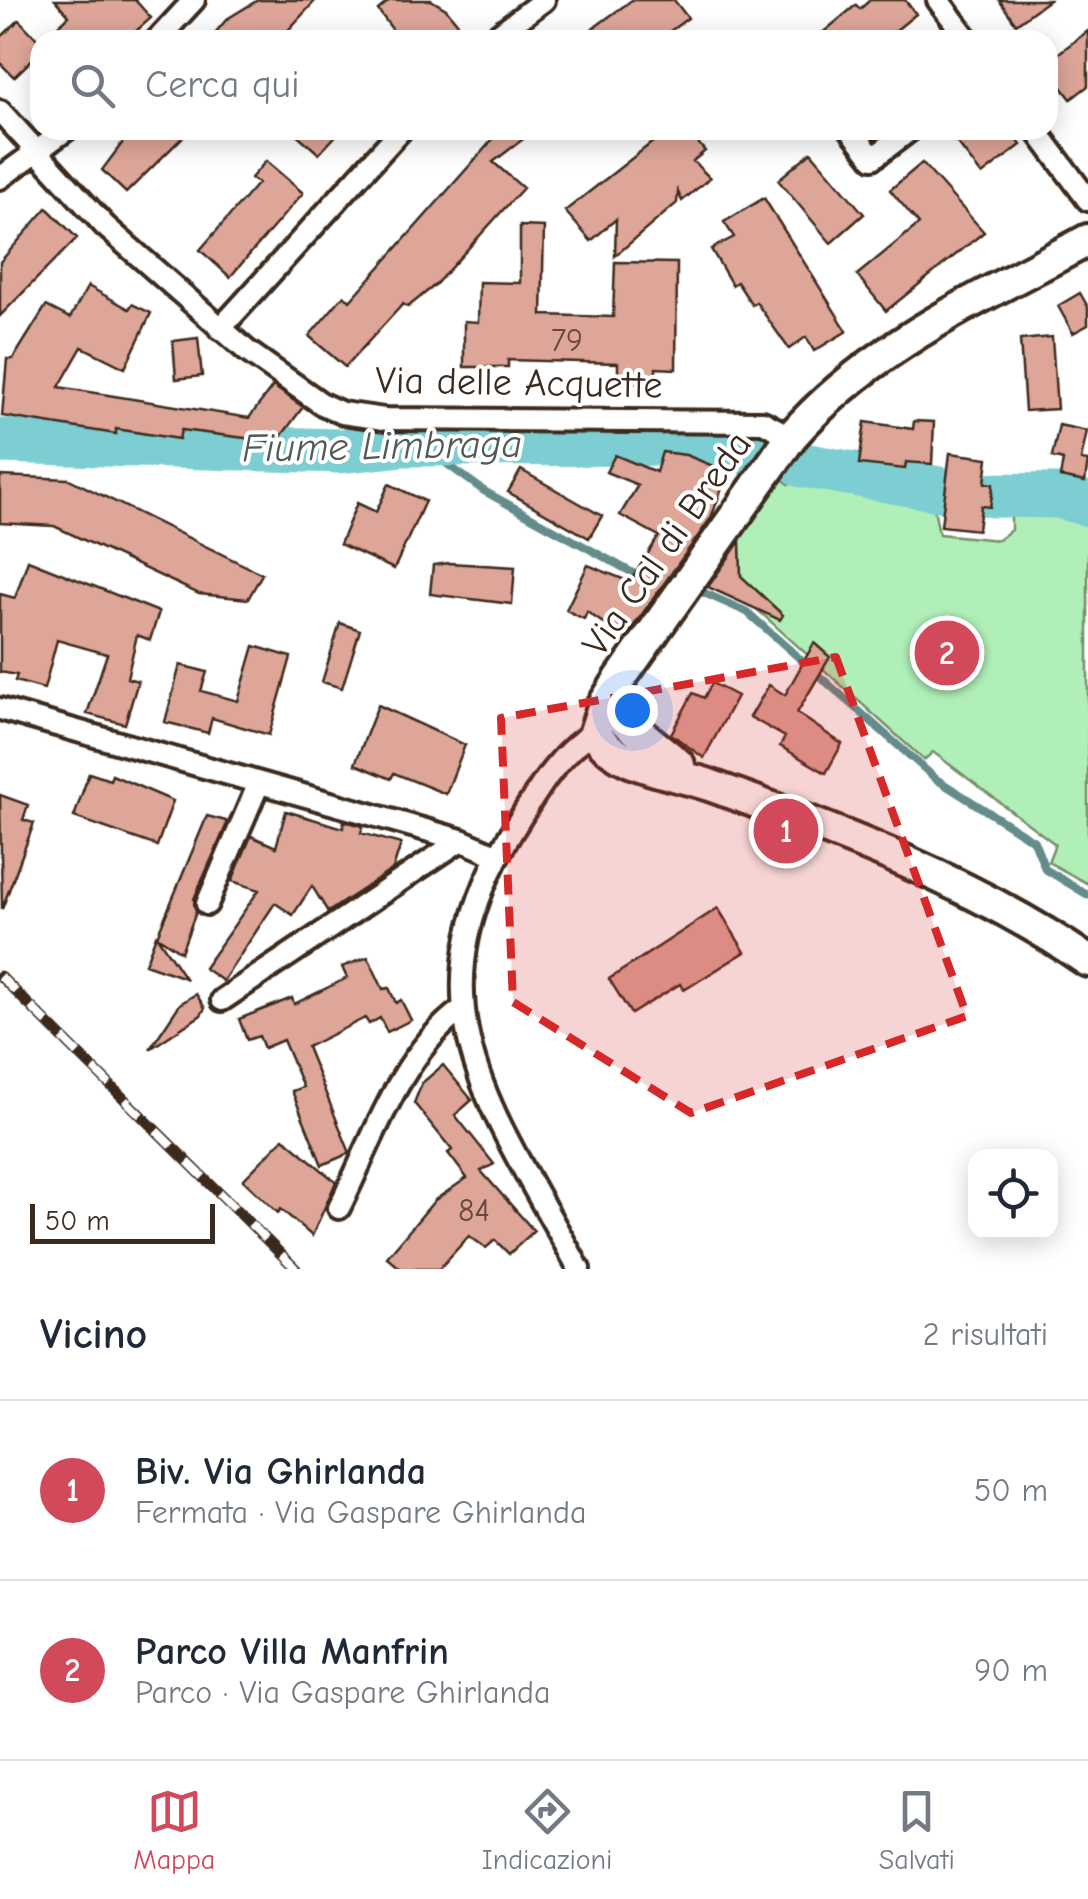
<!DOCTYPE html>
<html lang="it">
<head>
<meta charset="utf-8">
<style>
  :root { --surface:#fff; --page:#f2f2f3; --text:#1f2937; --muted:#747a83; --line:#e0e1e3; --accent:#d1495b }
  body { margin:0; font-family:"Comic Neue",sans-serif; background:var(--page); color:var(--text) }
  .controls { position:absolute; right:30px; bottom:30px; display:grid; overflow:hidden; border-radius:20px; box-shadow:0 5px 25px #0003 }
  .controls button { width:90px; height:90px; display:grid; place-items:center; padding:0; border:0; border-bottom:2px solid var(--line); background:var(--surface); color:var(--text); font:50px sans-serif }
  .scale { position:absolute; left:30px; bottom:25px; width:185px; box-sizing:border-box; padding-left:10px; border:5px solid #3b2a1e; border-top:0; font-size:28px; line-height:35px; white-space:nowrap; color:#3b2a1e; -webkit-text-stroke:8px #fff; paint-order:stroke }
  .you { position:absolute; left:632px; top:710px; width:35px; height:35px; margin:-25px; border:8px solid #fff; border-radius:50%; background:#1a73e8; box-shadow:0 0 0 15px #1a73e833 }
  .badge { display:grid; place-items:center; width:65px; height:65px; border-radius:50%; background:var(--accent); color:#fff; font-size:32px; font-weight:700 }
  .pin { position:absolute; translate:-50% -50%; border:5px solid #fff; box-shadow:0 2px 10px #0006 }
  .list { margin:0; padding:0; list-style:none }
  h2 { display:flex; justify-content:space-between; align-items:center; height:130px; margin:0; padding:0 40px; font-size:42px }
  h2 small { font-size:32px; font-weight:400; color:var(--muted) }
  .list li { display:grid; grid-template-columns:65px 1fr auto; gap:30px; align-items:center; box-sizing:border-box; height:180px; padding:0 40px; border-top:2px solid var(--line) }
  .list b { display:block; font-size:38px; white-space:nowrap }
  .list p { margin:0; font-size:32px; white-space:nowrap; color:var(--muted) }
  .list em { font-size:32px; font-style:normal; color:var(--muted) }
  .icon { flex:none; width:55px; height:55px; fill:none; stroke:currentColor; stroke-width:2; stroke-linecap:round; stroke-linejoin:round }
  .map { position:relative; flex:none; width:1088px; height:1269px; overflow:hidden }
  .search { position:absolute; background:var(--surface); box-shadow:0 5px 25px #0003; left:30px; right:30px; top:30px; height:110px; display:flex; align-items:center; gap:25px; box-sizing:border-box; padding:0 35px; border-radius:30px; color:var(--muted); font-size:38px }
  .sheet { height:490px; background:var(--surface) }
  nav { display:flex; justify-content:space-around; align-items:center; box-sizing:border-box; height:140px; border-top:2px solid var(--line); background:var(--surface); font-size:28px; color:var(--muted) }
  nav a { display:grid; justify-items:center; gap:5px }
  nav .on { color:var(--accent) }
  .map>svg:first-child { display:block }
  .green { fill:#b0f0b8; stroke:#768d6b; stroke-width:2.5 }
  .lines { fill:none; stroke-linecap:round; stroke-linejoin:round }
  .stream { stroke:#638c8b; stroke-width:8 }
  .river { stroke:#7dced3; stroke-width:45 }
  .building { fill:#dea699; stroke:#3b2a1e; stroke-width:2.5 }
  .street-casing { stroke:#3b2a1e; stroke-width:28 }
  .secondary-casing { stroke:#3b2a1e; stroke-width:38 }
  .street { stroke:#fff; stroke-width:20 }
  .secondary { stroke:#fff; stroke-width:30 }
  .rail-casing { stroke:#3b2a1e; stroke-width:11 }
  .rail { stroke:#fff; stroke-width:8; stroke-dasharray:22; stroke-linecap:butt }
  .marked { fill:#d62828; fill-opacity:0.2; stroke:#d62828; stroke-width:8; stroke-dasharray:20 12; stroke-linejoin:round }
  .labels { text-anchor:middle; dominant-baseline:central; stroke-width:8; stroke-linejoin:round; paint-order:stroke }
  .number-label { font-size:32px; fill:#64493d }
  .street-label { font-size:38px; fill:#3b2a1e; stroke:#fff }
  .water-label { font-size:40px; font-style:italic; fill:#4f5b54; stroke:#fff }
</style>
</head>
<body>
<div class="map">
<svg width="1088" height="1269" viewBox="0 0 1088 1269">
  <rect width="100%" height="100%" fill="#fff"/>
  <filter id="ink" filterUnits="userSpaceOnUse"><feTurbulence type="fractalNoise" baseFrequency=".01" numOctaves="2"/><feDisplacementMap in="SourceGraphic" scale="20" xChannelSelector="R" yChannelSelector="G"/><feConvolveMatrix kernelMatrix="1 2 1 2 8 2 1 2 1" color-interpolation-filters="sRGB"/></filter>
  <g filter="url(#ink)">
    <path class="green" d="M798 471 933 503 939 534 998 540 1011 530V506L1088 522V884L1048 862 1055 844 933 752 924 760 750 603 704 583 778 476 789 484Z"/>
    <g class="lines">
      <path class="stream" d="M421 445 484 491 642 578
        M702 592 747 612 936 779 1034 841 1045 869 1088 895"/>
      <path class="river" d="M0 441 340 451 403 444 689 443 764 455
        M802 465 945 490
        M992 495 1058 496 1088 504"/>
    </g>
    <path class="building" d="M55 0H135L151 18 126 40H43L69 16Z
      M258 0H316L279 40H209L227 19Z
      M390 0H431L446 9 463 30 450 40H400L378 10Z
      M632 0H674L688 18 658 40H577Z
      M870 0H905L916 14 884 40H814L856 5 860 9Z
      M999 0H1049L1016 24Z
      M19 20 40 42V52L14 77 0 63V38Z
      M1088 31V86L1071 99 1048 69V61Z
      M132 130H190L126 193 102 170Z
      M292 130H341L319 154Z
      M501 130H535L493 162 523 188 435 285 408 307 403 304 345 367 309 336 344 295 350 301Z
      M668 130H687L705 151 693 161 710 178 682 201 678 192 677 203 615 256 616 219 591 241 565 211Z
      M947 130H1010L1021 145 982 175Z
      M811 152 864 214 831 243 778 180Z
      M266 161 303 193 230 277 200 250 258 183 251 178Z
      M922 163 984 232 886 311 857 275 919 224 890 190Z
      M764 198 847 331 814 351 806 337 789 349 756 302 752 305 737 282 732 285 711 249 734 237 724 222Z
      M47 208 77 238 0 316V262Z
      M520 226 544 227 542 315 613 317 615 262 677 263 676 369 656 368V384L618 383V363L508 360V367H464V321L478 322 479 282 520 283Z
      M88 286 129 309 132 304 151 313 125 368 82 347 59 387 249 418 273 386 303 407 277 442 181 430 179 439 116 429V434L2 416 7 359H13L46 306 70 318Z
      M1080 293 1088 307V325L1073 333 1058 306Z
      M1052 337 1057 409 1025 411 1020 340Z
      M198 338 202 376 176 379 173 341Z
      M914 421 934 422 932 464 906 462 905 469 859 464 865 422 913 429Z
      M1059 425 1087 431 1081 460 1088 461 1085 482 1060 477 1063 460 1052 457Z
      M662 452 686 455 728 472 711 518 625 638 587 612 584 619 566 610 588 565 630 582 659 536 620 515 638 485 606 472 615 455 656 472Z
      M950 453 988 458 985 483 993 484 992 495 990 507 981 506 978 530 941 526Z
      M521 470 602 516 589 538 508 492Z
      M0 476 69 479 262 574 248 599 199 594 54 526 0 523Z
      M389 484 425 501 394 569 340 544 357 503 376 512Z
      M740 541 741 576 783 615 780 620 708 587Z
      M28 560 159 612 150 640 137 635 127 678 138 681 125 724 87 714 107 654 57 640 44 689 15 681 17 675 0 672V594L15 598Z
      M449 563 515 567 512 604 430 594 433 565Z
      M340 623 360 630 342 688 322 682Z
      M814 643 830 657 797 713 842 744 826 773 780 746 785 737 750 717 769 685 785 695Z
      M254 646 291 657 269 735 212 718 208 733 165 722 180 665 207 672 201 691 238 701Z
      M712 683 737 696 704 758 671 734 693 693 704 698Z
      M378 705 465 745 446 794 394 773 391 779 355 764Z
      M89 773 110 780 112 775 173 801 157 846 74 817Z
      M0 795 28 805 23 820 34 823 2 909Z
      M286 811 343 828 344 821 363 826 361 833 401 844 393 869 328 912 312 886 293 915 275 903 223 981 204 968 259 890 232 881 251 836 276 847Z
      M207 816 226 821V826L194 899 196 912 181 952 157 936Z
      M718 908 745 952 684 990 680 984 631 1014 609 979Z
      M156 935 185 978 145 964Z
      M368 957 383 989 389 988 396 1003 401 1000 411 1020 387 1032 380 1018 369 1024 365 1018 307 1047 350 1153 322 1165 292 1091 303 1087 283 1040 264 1048 259 1036 247 1040 239 1019 292 998 294 1004 347 978 342 967Z
      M196 994 205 1008 201 1015 150 1049 180 1004Z
      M443 1065 472 1100 455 1115 494 1164 481 1171 534 1231 509 1254 495 1240 486 1248 469 1236 439 1269H401L387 1257 435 1200 467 1178 448 1153 452 1150 414 1103 422 1083Z
      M284 1138 336 1182 312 1236 281 1209 278 1213 243 1180Z"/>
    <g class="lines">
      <defs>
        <path id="street" d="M938 0 968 40
          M157 40 194 0
          M491 40 544 0
          M0 111 105 226 247 351 322 404 342 413 384 419 763 422 791 437
          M851 130 873 158 910 130
          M1036 130 1088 200
          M0 178 66 130
          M220 329 401 130
          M0 709 461 840 498 856
          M207 904 259 783
          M222 1000 461 840
          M339 1208C373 1140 399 1056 461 1010
          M579 1269C494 1110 404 1008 513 830 535 795 558 752 595 732"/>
        <path id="secondary" d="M1088 240C983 297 870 346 791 437L620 679 604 704 595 732C614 768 677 773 712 786 840 832 975 883 1088 961
          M604 704 679 765"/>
      </defs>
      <use href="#street" class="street-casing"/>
      <use href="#secondary" class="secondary-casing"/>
      <use href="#street" class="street"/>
      <use href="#secondary" class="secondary"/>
      <defs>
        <path id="rail" d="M0 976 296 1269"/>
      </defs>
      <use href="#rail" class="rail-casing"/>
      <use href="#rail" class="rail"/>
    </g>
  </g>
  <path class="marked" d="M836 657 967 1016 691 1113 513 1002 501 718Z"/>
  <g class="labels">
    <g class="number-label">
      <text x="567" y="340">79</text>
      <text x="474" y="1210">84</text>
    </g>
    <g class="street-label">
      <text transform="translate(519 383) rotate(1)">Via delle Acquette</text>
      <text transform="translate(667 544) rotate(-55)">Via Cal di Breda</text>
    </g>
    <g class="water-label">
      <text transform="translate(382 446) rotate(-1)">Fiume Limbraga</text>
    </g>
  </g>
</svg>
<div class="controls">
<button><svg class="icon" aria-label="locate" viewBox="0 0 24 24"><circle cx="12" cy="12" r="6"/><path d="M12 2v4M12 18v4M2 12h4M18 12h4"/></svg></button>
</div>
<div class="scale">50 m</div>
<div class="you"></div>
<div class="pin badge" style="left:786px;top:831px">1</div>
<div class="pin badge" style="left:947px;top:653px">2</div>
<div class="search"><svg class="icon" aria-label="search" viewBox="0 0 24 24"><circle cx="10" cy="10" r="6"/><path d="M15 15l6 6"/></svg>Cerca qui</div>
</div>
<section class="sheet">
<h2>Vicino<small>2 risultati</small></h2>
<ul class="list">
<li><span class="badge">1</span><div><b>Biv. Via Ghirlanda</b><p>Fermata · Via Gaspare Ghirlanda</p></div><em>50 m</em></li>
<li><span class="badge">2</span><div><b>Parco Villa Manfrin</b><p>Parco · Via Gaspare Ghirlanda</p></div><em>90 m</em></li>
</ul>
</section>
<nav>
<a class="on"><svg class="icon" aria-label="map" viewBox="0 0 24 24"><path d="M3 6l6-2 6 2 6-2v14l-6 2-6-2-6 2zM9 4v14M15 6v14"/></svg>Mappa</a>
<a><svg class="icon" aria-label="directions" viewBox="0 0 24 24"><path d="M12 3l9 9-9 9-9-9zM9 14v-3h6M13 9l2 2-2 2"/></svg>Indicazioni</a>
<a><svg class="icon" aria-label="saved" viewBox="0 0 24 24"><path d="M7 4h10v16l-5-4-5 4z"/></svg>Salvati</a>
</nav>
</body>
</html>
